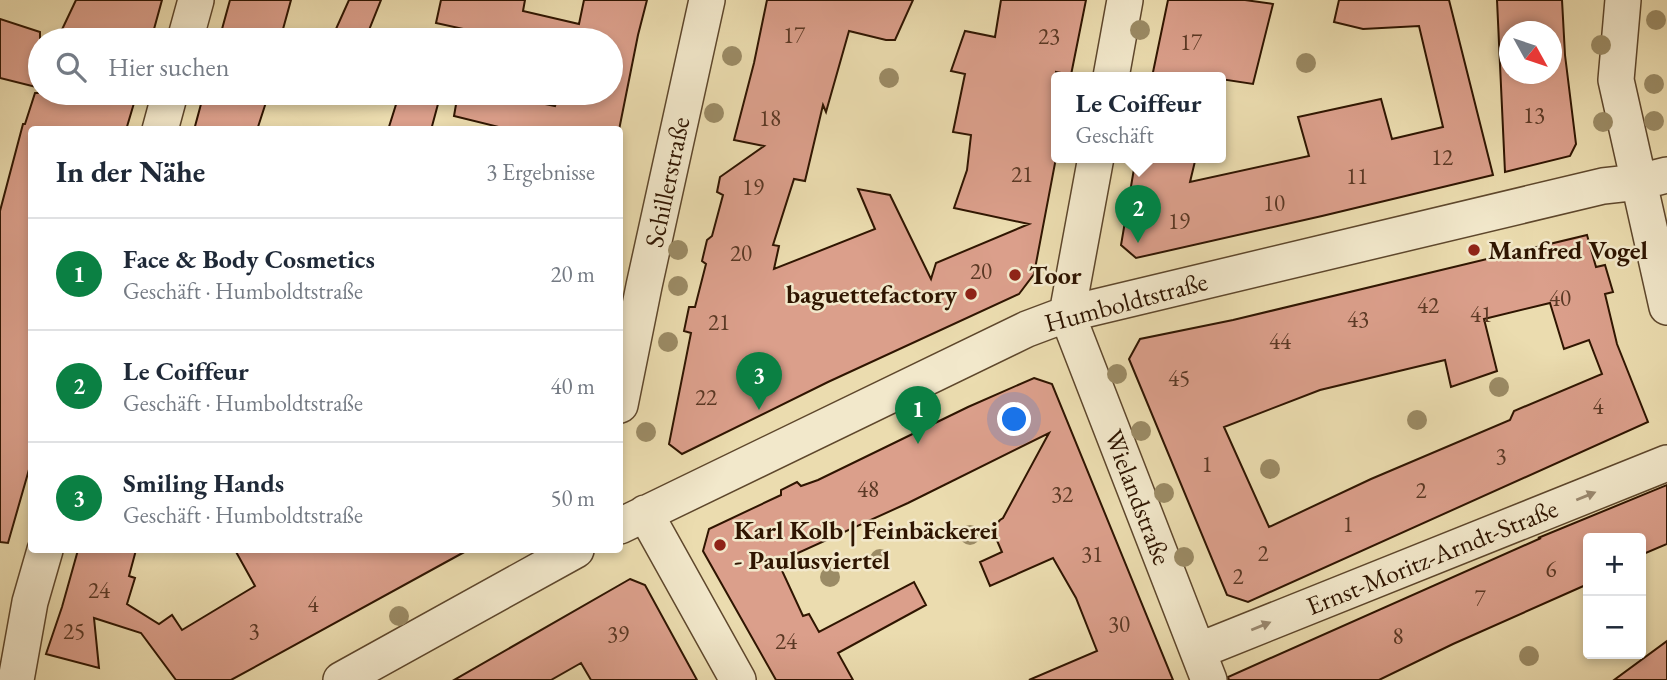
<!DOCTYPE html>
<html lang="de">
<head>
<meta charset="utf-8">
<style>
  :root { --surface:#fff; --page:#f6f6f7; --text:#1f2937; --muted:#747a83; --line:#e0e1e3; --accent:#0b8043 }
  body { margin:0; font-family:"EB Garamond",serif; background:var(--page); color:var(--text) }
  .controls { position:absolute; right:21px; bottom:21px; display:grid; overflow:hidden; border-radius:7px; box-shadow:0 4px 10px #0003 }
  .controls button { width:63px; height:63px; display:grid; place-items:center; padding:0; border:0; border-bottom:2px solid var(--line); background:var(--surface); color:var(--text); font:35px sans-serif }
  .compass { position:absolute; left:1499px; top:21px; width:63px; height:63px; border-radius:50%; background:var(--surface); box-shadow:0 4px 10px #0003; rotate:130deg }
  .you { position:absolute; left:1015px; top:420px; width:24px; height:24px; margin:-18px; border:5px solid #fff; border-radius:50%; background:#1a73e8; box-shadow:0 0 0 10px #1a73e833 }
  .badge { display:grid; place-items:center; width:46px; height:46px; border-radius:50%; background:var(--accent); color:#fff; font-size:23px; font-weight:700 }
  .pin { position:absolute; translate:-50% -58px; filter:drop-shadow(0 2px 4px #0008) }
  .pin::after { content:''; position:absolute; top:37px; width:24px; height:21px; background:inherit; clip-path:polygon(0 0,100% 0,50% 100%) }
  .popup { position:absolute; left:1051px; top:72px; width:175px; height:91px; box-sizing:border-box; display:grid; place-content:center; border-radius:7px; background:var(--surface); filter:drop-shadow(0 2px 5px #0005); font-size:23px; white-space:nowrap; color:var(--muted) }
  .popup b { font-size:26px; color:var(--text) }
  .popup::after { content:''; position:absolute; left:50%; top:100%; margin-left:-14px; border:14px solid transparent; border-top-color:var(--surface) }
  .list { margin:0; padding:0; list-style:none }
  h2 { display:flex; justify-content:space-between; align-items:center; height:91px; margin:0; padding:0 28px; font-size:30px }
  h2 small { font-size:23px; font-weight:400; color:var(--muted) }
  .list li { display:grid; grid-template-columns:46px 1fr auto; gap:21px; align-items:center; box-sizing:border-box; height:112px; padding:0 28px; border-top:2px solid var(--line) }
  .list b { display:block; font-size:26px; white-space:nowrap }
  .list p { margin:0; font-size:23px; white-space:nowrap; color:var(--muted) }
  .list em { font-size:23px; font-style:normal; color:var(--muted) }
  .icon { flex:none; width:38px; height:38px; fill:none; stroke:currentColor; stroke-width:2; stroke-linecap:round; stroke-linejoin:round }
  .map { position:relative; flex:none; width:1667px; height:680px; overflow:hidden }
  .search { position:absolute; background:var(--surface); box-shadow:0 4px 10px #0003; left:28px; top:28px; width:595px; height:77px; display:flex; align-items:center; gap:18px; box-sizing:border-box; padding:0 24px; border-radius:38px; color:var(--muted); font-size:26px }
  .panel { position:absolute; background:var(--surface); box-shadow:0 4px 10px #0003; left:28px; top:126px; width:595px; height:427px; border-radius:7px }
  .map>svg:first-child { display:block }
  .building { fill:#db9f8b; stroke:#2f1501; stroke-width:2; fill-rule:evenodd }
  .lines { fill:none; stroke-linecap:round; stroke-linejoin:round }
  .minor-casing { stroke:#5e472c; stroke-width:38 }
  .minor { stroke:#f2e8cb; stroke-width:35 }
  .tree { fill:#9b8b65 }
  .oneway { fill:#9a8970 }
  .poi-dot { fill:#8f2418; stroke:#f2e8cb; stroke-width:2.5 }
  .labels { text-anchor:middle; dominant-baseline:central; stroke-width:5; stroke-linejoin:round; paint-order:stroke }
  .number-label { font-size:23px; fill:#5a3824 }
  .street-label { font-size:26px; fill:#2f1501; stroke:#f2e8cb }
  .poi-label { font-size:26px; font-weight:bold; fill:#2f1501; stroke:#f2e8cb; text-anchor:start }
</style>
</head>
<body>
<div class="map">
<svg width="1667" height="680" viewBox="0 0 1667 680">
  <rect width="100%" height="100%" fill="#ebdcaf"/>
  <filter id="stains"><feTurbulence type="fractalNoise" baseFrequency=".00286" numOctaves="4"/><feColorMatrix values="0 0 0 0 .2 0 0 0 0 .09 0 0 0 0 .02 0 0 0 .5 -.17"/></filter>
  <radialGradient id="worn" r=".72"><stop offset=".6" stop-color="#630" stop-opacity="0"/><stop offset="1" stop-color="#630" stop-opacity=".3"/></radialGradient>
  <path class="building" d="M76 0H162L151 40H57Z
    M230 0H291L280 40H219Z
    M349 0H381L365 40H331Z
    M441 0H525L523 11 579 24 584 0H647L638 35 619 130H511L454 116 458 93H492L555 106 559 93H611V40H513L436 23Z
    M767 0H913L895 40H886L849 31 826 112 823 105 805 181 794 179 773 245 779 246 774 269 875 229 858 189 890 195 931 279 936 263 1029 224 954 208 967 170 971 135 953 132 965 74 951 71 965 31 995 37 1001 0H1086L1071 75 1056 72V158L1034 274 1019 294 828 382 682 454 669 444 691 333 684 331 689 307H695L706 264 702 261 707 240 712 236 723 195 717 192 720 177 764 146 734 140 754 63Z
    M1168 0H1245L1273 4 1253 84 1220 79V77H1152Z
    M1339 0H1449L1493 175 1322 216 1136 258 1121 245 1136 157H1196L1190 182 1309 156 1298 117 1381 99 1392 139 1443 127 1419 26 1363 29 1334 22Z
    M1497 0H1562L1565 55 1576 144 1570 156 1505 172ZM1509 32H1551V74H1509Z
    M0 19 40 32V88L0 78Z
    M35 93H137L126 130H32V459L8 543 0 542V211L23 124H25Z
    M204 93H269L257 130H194Z
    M399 95 438 104 431 130H388Z
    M1587 235 1596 267 1605 265 1613 292 1605 294 1617 344 1648 422 1248 602 1227 595 1129 359 1140 339 1233 320ZM1550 303 1564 349 1589 340 1602 374 1514 411 1510 420 1371 479 1269 527 1224 427 1320 390 1445 360 1451 387 1497 371 1484 319Z
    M1034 378 1052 384 1173 680H1029L1097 651 1076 598 1053 558 990 586 980 562 1002 552 992 529 1000 520 1003 518 1049 433 908 503 778 562 803 616 809 614 819 632 914 582 926 605 838 653 853 680H776L703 551 709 529 781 495V490L797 482 801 486 818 480 968 407Z
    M1667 485V544L1641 555V538H1588V584L1453 644 1379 680H1229L1228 677 1541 538H1538Z
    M78 550H136L129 576 135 578 127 604 159 624 172 615 182 630 255 586 235 550H468L231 680H176L141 633 94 618 99 668 46 654 62 607Z
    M630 579 645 585 697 680H591L581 663 551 680H454Z
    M1667 641V680H1614Z"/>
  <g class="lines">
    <defs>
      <path id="minor" d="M1623 0 1616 80 1667 307
        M185 40 196 0
        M1111 77 1125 0
        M160 130 170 93
        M1096 157 1067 314 1209 680
        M620 405 644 286 707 0
        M645 513 738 680
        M620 526 1027 329 1067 314 1603 186 1639 182 1667 175
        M1198 651 1667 463
        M16 680 30 602 45 550
        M341 680 576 550"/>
    </defs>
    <use href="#minor" class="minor-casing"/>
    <use href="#minor" class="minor"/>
  </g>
  <g class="tree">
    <circle cx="1656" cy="20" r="10"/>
    <circle cx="1140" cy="30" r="10"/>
    <circle cx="1601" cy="45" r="10"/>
    <circle cx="732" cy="56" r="10"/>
    <circle cx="1306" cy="63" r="10"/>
    <circle cx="889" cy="78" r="10"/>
    <circle cx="1654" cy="84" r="10"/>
    <circle cx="714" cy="113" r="10"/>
    <circle cx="1654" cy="121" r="10"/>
    <circle cx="1603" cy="122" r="10"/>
    <circle cx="678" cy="250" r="10"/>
    <circle cx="678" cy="286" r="10"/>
    <circle cx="668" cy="342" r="10"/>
    <circle cx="1117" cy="374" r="10"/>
    <circle cx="1499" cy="387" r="10"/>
    <circle cx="1417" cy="420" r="10"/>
    <circle cx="1141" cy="431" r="10"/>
    <circle cx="646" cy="432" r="10"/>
    <circle cx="1270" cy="469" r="10"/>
    <circle cx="1164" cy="493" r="10"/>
    <circle cx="970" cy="535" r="10"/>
    <circle cx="1184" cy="557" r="10"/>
    <circle cx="880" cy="559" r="10"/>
    <circle cx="830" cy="577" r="10"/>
    <circle cx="399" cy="616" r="10"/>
    <circle cx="1529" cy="656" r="10"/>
  </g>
  <defs><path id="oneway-solid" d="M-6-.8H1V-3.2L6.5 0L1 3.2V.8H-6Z" transform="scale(1.75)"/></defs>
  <g class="oneway">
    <use href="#oneway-solid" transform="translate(1586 496) rotate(-22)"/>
    <use href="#oneway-solid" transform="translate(1261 626) rotate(-22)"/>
  </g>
  <g class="poi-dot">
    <circle cx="1474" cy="250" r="7"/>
    <circle cx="1015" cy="275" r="7"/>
    <circle cx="971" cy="294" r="7"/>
    <circle cx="720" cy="545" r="7"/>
  </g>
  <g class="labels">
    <g class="number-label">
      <text x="794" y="35">17</text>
      <text x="1049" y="36">23</text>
      <text x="1191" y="42">17</text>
      <text x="1534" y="115">13</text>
      <text x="770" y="118">18</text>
      <text x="1442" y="157">12</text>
      <text x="1022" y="174">21</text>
      <text x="1357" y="176">11</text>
      <text x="753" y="187">19</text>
      <text x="1274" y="203">10</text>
      <text x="1179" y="221">19</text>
      <text x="741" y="253">20</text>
      <text x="981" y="271">20</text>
      <text x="1560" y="298">40</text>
      <text x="1428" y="305">42</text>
      <text x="1481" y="314">41</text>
      <text x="1358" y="319">43</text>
      <text x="719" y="322">21</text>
      <text x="1280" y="341">44</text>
      <text x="1179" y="378">45</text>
      <text x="706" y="397">22</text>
      <text x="1598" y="406">4</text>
      <text x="1501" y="456">3</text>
      <text x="1207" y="464">1</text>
      <text x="868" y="489">48</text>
      <text x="1421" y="490">2</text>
      <text x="1062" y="494">32</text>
      <text x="1348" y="524">1</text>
      <text x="1263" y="553">2</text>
      <text x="1092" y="554">31</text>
      <text x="1551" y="569">6</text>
      <text x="1238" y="576">2</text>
      <text x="99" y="590">24</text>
      <text x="1480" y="598">7</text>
      <text x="313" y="604">4</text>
      <text x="1119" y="624">30</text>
      <text x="74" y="631">25</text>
      <text x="254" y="631">3</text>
      <text x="618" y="634">39</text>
      <text x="1398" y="636">8</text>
      <text x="786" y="641">24</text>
    </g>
    <g class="street-label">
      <text transform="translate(667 182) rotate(-78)">Schillerstraße</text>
      <text transform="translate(1126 302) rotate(-15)">Humboldtstraße</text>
      <text transform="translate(1138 497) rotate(69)">Wielandstraße</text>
      <text transform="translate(1432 557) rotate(-22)">Ernst-Moritz-Arndt-Straße</text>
    </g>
    <g class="poi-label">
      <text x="1488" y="250">Manfred Vogel</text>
      <text x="1029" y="275">Toor</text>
      <text x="957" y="294" text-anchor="end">baguettefactory</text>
      <text x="734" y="530">Karl Kolb | Feinbäckerei<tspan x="734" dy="30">- Paulusviertel</tspan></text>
    </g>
  </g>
  <rect width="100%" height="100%" filter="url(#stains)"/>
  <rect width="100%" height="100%" fill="url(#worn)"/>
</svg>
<div class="controls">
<button>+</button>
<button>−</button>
</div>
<svg class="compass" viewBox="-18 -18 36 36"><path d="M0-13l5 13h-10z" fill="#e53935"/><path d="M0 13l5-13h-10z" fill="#747a83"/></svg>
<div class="you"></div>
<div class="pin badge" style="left:918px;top:444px">1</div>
<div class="pin badge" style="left:1138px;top:243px">2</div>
<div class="popup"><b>Le Coiffeur</b>Geschäft</div>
<div class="pin badge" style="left:759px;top:410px">3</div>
<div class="search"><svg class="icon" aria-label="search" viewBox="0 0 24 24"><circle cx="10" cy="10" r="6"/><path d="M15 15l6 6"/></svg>Hier suchen</div>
<section class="panel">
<h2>In der Nähe<small>3 Ergebnisse</small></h2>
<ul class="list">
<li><span class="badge">1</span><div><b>Face &amp; Body Cosmetics</b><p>Geschäft · Humboldtstraße</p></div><em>20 m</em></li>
<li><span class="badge">2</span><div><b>Le Coiffeur</b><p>Geschäft · Humboldtstraße</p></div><em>40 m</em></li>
<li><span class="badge">3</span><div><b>Smiling Hands</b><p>Geschäft · Humboldtstraße</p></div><em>50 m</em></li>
</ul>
</section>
</div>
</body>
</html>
